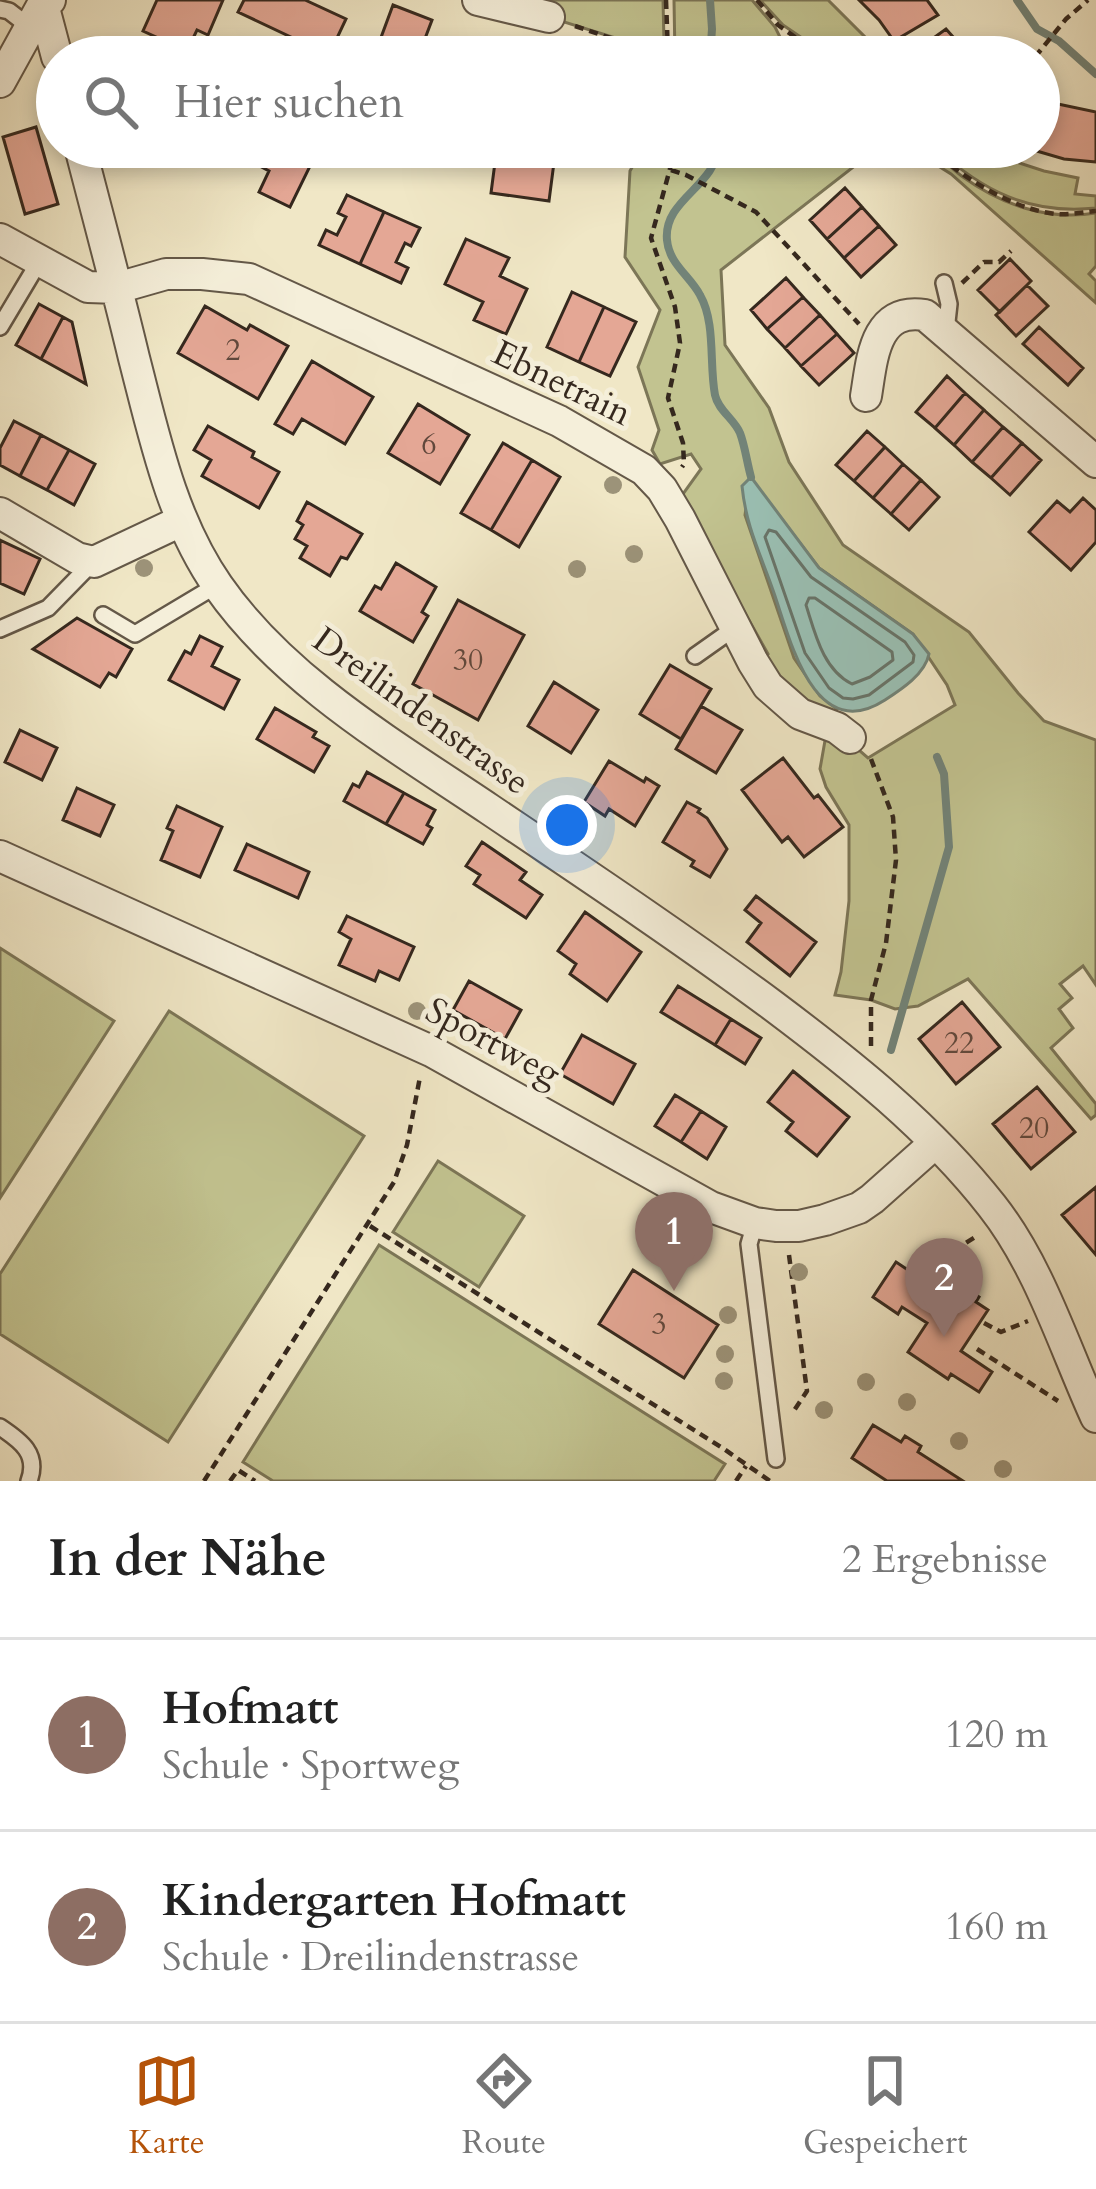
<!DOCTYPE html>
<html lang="de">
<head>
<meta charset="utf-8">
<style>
  :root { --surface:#fff; --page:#f2f2f2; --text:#222; --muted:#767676; --line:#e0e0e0; --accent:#b45309 }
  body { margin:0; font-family:Cardo,serif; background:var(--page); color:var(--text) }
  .you { position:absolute; left:567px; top:825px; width:42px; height:42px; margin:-30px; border:9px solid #fff; border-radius:50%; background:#1a73e8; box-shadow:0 0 0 18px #1a73e833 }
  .badge { display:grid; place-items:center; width:78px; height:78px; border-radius:50%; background:var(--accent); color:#fff; font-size:39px; font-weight:700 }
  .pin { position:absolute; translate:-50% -99px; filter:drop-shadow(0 3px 6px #0008) }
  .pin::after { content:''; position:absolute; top:63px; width:42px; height:36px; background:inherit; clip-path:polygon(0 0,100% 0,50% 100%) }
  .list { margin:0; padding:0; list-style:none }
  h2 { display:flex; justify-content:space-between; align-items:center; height:156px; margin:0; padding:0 48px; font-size:51px }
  h2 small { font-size:39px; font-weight:400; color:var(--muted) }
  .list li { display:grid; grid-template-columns:78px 1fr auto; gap:36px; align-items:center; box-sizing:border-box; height:192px; padding:0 48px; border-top:3px solid var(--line) }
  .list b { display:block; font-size:45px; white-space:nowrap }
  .list p { margin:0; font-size:39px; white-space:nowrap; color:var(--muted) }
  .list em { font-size:39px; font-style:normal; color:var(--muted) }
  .icon { flex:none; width:66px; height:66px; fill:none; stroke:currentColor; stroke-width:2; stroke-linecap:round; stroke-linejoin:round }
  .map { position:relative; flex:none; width:1096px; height:1481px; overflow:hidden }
  .search { position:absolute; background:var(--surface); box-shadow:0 6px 18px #0003; left:36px; right:36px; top:36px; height:132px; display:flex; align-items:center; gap:30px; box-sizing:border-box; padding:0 42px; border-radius:66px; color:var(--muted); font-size:45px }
  .sheet { height:540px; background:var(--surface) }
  nav { display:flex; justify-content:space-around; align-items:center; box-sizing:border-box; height:168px; border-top:3px solid var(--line); background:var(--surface); font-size:33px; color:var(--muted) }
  nav a { display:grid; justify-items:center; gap:6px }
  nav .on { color:var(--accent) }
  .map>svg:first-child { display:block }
  .green { fill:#c2c390; stroke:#7c7657; stroke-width:3 }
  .water { fill:#9ac0b4; stroke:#728378; stroke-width:3 }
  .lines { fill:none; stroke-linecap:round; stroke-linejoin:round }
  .shore { stroke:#687469; stroke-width:3 }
  .stream { stroke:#728378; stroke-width:8 }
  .building { fill:#e4a795; stroke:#35281e; stroke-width:3 }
  .lane-casing { stroke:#645848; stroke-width:20 }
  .street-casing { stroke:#645848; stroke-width:34 }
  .path { stroke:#35281e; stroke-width:4.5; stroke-dasharray:9 6; stroke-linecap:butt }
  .lane { stroke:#f5efda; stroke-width:15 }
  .street { stroke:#f5efda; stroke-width:30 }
  .tree { fill:#9c9379 }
  .labels { text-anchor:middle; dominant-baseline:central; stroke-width:10; stroke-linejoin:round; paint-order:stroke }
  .number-label { font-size:30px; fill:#61483c }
  .street-label { font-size:36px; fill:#35281e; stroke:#f5efda }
</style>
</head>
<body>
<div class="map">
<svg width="1096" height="1481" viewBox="0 0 1096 1481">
  <rect width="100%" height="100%" fill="#f0e7c6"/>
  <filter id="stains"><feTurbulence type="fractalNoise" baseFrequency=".00167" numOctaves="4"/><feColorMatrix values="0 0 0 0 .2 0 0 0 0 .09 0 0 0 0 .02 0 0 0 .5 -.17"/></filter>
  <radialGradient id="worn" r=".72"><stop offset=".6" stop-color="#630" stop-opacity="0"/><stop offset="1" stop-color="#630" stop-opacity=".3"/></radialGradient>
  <path class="green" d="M548 0H663L664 42 654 50 564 22V16L550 10Z
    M674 0H752L775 27 790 57H675Z
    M760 0H828L868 40 879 57H830L783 25Z
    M649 147H879L721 270 725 345 769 408 789 462 843 545 969 632 1018 693 1044 721 1096 740V985L1083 966 1060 984 1072 998 1059 1009 1073 1028 1051 1048 1096 1104V1115L1091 1119 968 979 918 1006 895 1009 871 1000 835 995 841 972 849 901V825L826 787 820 769 826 735 845 738 868 758 955 705 947 685 913 634 819 568 750 478 745 515 794 658 820 696 837 709 829 716 807 708 762 659 768 654 680 498 701 469 691 454 660 464 652 450 659 430 638 367 660 310 625 257 630 171 640 153Z
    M908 147C910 147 924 147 926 148 936 152 953 170 963 177 1002 205 1048 221 1096 213V266L1089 274 1096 281V303L951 174Z
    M934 147H982L1004 158 1044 171 1078 178 1075 194 1096 196V208C1029 215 983 191 934 147Z
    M0 948 114 1021 0 1198Z
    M169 1011 364 1136 168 1442 0 1334V1274Z
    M438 1161 524 1216 479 1287 393 1232Z
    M379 1245 725 1464 714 1481H273L243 1462Z"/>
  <path class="water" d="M751 477 819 568 913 634 929 654C925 674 902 689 885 700 814 746 790 639 774 593 761 555 746 527 742 486Z"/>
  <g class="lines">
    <path class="shore" d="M769 530 776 532 811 577 905 642 914 655 913 662 869 695 853 699 843 698 829 688 805 653 765 537Z
      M809 598H815L892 652 893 660 870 677 852 684C823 670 815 633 806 605Z"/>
    <path class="stream" d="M1017 0 1037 29 1059 41 1096 74
      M710 57 712 29 710 0
      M717 147C718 185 663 199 667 240 669 264 690 276 700 295 716 323 709 364 715 395 718 410 734 419 740 433 745 446 747 463 751 477
      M891 1050 949 847 944 774 937 757"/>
  </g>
  <path class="building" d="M157 0H223L208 35 197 30 187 51 143 31Z
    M244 0H305L346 19 329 55 238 12Z
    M859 0H927L938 15 894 41 879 20Z
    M393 5 432 20 418 57H391L376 51Z
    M946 29 971 57H907Z
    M1039 100 1096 112V162L1064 159 1023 147H1039Z
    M36 127 58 204 25 214 3 137Z
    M223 147H292L314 158 290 207 259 192 269 171Z
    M497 147H556L549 201 491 193Z
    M845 188 862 207 827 239 810 220Z
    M347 195 384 212 360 264 319 245 326 230 337 235 346 217 338 213Z
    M862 207 879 226 844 258 827 239Z
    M384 212 420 228 411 246 405 243 396 262 408 268 401 283 360 264Z
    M879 226 896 245 861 277 844 258Z
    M466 239 509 258 500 276 527 289 506 334 474 320 483 302 445 284Z
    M1010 259 1031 281 1000 312 978 290Z
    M786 278 803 297 767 329 751 310Z
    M1027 285 1048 306 1016 336 996 315Z
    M572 292 604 307 579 362 547 347Z
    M803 297 820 315 785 348 767 329Z
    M39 304 63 317 41 359 16 345Z
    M205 306 247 330 250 325 288 346 258 399 178 353Z
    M604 307 636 322 610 376 579 362Z
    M820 315 837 334 801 366 785 348Z
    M63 317 72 322 86 384 41 359Z
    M1039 327 1083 368 1068 385 1023 344Z
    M837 334 854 353 819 385 801 366Z
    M312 361 373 397 345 444 302 419 293 434 275 424Z
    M947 376 965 393 935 428 916 412Z
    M965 393 984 410 954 445 935 428Z
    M418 404 469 435 440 484 388 453Z
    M984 410 1003 427 972 462 954 445Z
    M14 421 41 435 20 476 0 465V448Z
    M208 426 254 452 252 457 279 472 259 508 202 476 211 460 194 450Z
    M1003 427 1022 443 991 478 972 462Z
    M867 431 885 447 854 481 836 465Z
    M41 435 69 450 47 490 20 476Z
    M503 443 532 460 491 530 461 513Z
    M1022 443 1041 460 1010 495 991 478Z
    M885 447 903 464 873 498 854 481Z
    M69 450 95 464 74 505 47 490Z
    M532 460 560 477 519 547 491 530Z
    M903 464 921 480 891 514 873 498Z
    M921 480 939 497 909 530 891 514Z
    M1083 498 1096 510V542L1071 570 1029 532 1057 501 1070 512Z
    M307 502 362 534 347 559 341 557 330 576 300 558 307 546 295 539 303 525 297 521Z
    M0 540 40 559 24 594 0 583Z
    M396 563 436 587 422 612 428 616 413 642 360 611 375 586 381 589Z
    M458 600 524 635 478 720 413 684Z
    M77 618 132 649 116 677 109 673 100 687 33 649Z
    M200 636 222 647 212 666 239 680 224 709 169 680 185 651 191 654Z
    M670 665 711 689 681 739 640 714Z
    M554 682 598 710 571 753 528 726Z
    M701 706 742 730 716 773 676 749Z
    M275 708 316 732 313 737 329 746 314 772 257 739Z
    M20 730 57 748 42 780 5 762Z
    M783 758 814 798 818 795 843 827 804 857 788 837 782 842 742 790Z
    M609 761 644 782 646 778 659 786 635 826 609 809 605 816 584 802Z
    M367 772 404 793 386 824 344 801 353 784 359 787Z
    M77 788 114 805 100 836 63 820Z
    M404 793 435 810 427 825 432 828 423 844 386 824Z
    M687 802 700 809 698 812 707 818 727 849 710 877 691 866 694 861 663 842Z
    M177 806 222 827 200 877 161 860 173 831 167 828Z
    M482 842 526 872 520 880 542 895 526 918 474 884 480 875 466 866Z
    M247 844 309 872 298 898 235 870Z
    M756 896 816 942 790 976 747 942 761 923 745 910Z
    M585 912 641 952 607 1001 570 974 576 964 558 951Z
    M347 916 414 947 399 980 379 971 375 981 339 965 351 939 339 932Z
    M469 981 521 1010 505 1039 453 1010Z
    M678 986 731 1019 715 1045 661 1012Z
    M962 1002 1000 1047 956 1084 919 1039Z
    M731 1019 761 1038 745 1064 715 1045Z
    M582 1035 635 1064 613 1104 560 1074Z
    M793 1071 849 1117 817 1156 786 1131 793 1122 768 1102Z
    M1037 1087 1075 1132 1031 1169 993 1124Z
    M675 1095 701 1111 681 1142 655 1126Z
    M701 1111 726 1127 707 1159 681 1142Z
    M1096 1187V1255L1062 1215Z
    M896 1262 920 1278 930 1264 979 1297 976 1302 988 1310 961 1351 992 1372 979 1392 951 1374 948 1379 908 1352 927 1323 902 1307 898 1314 873 1297Z
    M633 1270 718 1325 684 1378 599 1324Z
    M873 1425 901 1442 905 1436 921 1446 918 1452 963 1481H887L852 1458Z"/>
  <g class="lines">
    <defs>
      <path id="lane" d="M0 9 9 11 31 28
        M944 283 949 304 946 331
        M0 327 40 260
        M103 615 135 634 217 585
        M0 629 48 608 93 562
        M695 656 736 627
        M755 1223 749 1244 776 1459
        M0 1427C21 1441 39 1454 29 1481"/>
      <path id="street" d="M478 0 549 17
        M43 4 57 57
        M0 82 43 4 50 0
        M80 147C98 217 117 287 134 358 154 435 171 519 218 586 284 681 394 745 489 809 584 873 680 937 772 1005 852 1065 930 1127 992 1206 1040 1267 1064 1347 1096 1417
        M0 239 88 287 117 288 166 274H202L249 279 559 421 644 470 662 489 680 519 753 662 768 686 800 714 837 728 850 738
        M866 396C872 360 874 307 925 315L1096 462
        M0 513 77 558 94 562 181 521
        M0 856 431 1051 711 1207 755 1223 776 1226H799L825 1220 859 1208 872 1199 935 1143"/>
    </defs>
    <use href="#lane" class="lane-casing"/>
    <use href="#street" class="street-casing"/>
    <path class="path" d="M666 0 668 53
      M757 0 778 25 823 57
      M575 26 658 54 668 53 670 57
      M1035 57 1066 19 1088 0
      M676 147 651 238 675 307 680 343 668 398 683 443 684 464 682 467
      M928 147C961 176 1012 210 1057 214 1070 215 1083 212 1096 211
      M671 170 686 175 756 212 859 324
      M962 283 984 262H999L1011 251
      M871 1046V1000L886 943 896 860 893 817 871 759
      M370 1226 724 1449 770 1481
      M789 1255 807 1391 793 1412
      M928 1263 935 1254 956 1249 977 1236
      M984 1323 1001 1332 1028 1321
      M977 1349 1058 1401
      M204 1481 394 1182 407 1145 420 1077
      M230 1481 238 1470 255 1481
      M736 1481 746 1466"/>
    <use href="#lane" class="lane"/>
    <use href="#street" class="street"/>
  </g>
  <g class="tree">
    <circle cx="613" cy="485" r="9"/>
    <circle cx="634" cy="554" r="9"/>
    <circle cx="144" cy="568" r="9"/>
    <circle cx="577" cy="569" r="9"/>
    <circle cx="417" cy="1011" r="9"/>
    <circle cx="799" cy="1272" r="9"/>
    <circle cx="728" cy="1315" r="9"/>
    <circle cx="725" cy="1354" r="9"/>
    <circle cx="724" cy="1381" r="9"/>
    <circle cx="866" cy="1382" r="9"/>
    <circle cx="907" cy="1402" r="9"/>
    <circle cx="824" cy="1410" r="9"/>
    <circle cx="959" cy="1441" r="9"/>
    <circle cx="1003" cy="1469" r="9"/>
  </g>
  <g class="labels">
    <g class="number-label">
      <text x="233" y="350">2</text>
      <text x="429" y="444">6</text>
      <text x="468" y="660">30</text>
      <text x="959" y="1043">22</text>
      <text x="1034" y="1128">20</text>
      <text x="659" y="1324">3</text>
    </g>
    <g class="street-label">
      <text transform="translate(562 383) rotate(26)">Ebnetrain</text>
      <text transform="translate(421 711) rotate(36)">Dreilindenstrasse</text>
      <text transform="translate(493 1042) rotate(28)">Sportweg</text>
    </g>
  </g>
  <rect width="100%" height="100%" filter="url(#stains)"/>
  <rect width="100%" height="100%" fill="url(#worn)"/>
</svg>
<div class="you"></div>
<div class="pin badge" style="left:674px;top:1291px;background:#8d6e63">1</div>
<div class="pin badge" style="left:944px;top:1337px;background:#8d6e63">2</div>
<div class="search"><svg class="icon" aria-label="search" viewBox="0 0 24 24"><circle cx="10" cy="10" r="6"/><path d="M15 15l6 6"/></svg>Hier suchen</div>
</div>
<section class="sheet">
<h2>In der Nähe<small>2 Ergebnisse</small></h2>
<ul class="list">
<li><span class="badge" style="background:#8d6e63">1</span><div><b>Hofmatt</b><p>Schule · Sportweg</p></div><em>120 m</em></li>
<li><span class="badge" style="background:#8d6e63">2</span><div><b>Kindergarten Hofmatt</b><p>Schule · Dreilindenstrasse</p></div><em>160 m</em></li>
</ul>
</section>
<nav>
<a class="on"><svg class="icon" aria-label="map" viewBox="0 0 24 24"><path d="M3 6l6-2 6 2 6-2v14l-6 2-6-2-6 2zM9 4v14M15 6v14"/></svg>Karte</a>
<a><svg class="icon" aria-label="directions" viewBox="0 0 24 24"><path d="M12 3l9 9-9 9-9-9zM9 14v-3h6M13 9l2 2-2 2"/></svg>Route</a>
<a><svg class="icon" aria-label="saved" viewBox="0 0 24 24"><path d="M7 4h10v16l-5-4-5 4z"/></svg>Gespeichert</a>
</nav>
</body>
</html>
